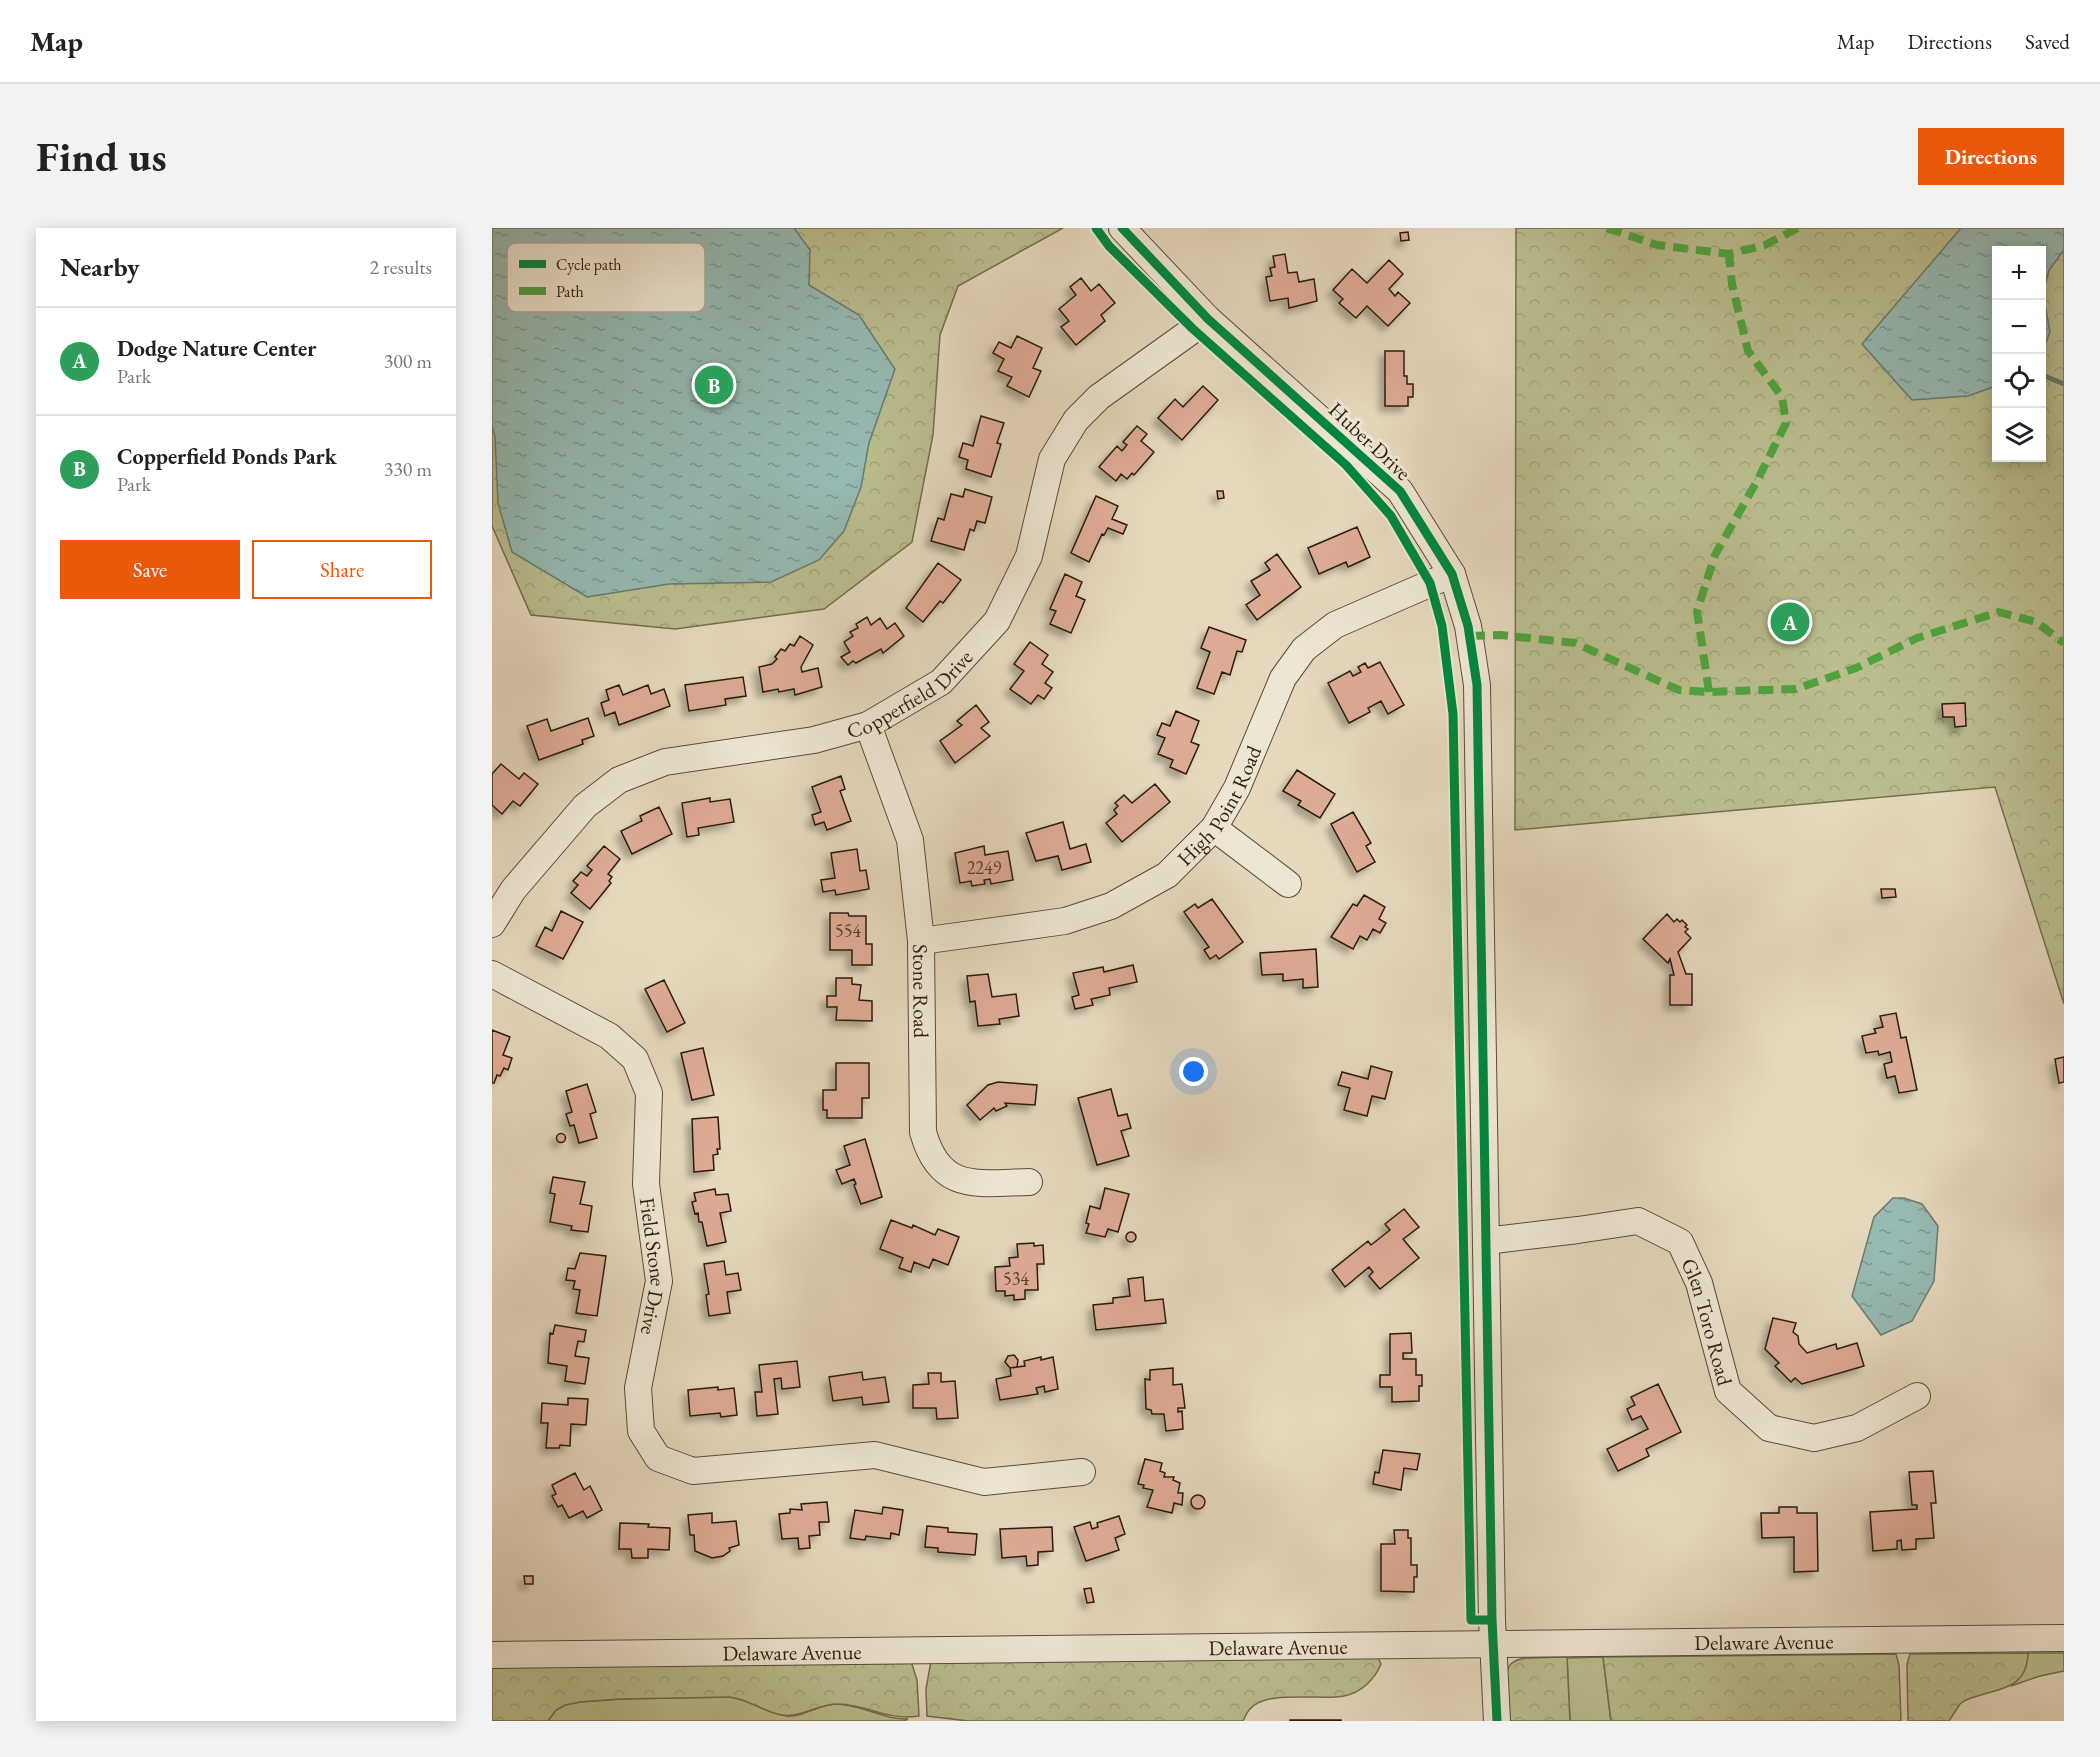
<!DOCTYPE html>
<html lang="en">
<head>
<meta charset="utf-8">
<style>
  :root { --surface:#fff; --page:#f2f2f2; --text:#222; --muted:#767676; --line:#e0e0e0; --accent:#ea580c }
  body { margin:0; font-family:"EB Garamond",serif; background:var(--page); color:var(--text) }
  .controls { position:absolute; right:18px; top:18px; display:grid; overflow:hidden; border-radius:0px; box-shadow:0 3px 15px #0003 }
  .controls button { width:54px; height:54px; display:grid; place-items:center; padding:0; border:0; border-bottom:2px solid var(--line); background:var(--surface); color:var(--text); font:30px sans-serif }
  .you { position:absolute; left:702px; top:844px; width:21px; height:21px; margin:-15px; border:4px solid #fff; border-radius:50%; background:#1a73e8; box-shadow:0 0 0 9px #1a73e833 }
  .badge { display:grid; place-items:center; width:39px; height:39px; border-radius:50%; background:var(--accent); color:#fff; font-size:20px; font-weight:700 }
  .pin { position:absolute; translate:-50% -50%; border:3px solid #fff; box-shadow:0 2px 6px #0006 }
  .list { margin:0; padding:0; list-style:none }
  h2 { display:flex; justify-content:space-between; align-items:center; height:78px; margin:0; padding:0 24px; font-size:26px }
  h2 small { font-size:20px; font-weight:400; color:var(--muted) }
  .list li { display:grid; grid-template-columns:39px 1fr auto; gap:18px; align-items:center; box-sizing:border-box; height:108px; padding:0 24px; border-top:2px solid var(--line) }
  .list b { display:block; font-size:22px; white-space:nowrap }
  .list p { margin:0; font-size:20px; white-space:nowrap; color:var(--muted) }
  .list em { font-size:20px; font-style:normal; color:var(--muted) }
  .actions { display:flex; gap:12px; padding:18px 24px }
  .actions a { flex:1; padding:14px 0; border:2px solid var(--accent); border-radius:0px; text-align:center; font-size:21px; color:var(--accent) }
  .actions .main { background:var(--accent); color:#fff }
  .icon { flex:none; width:33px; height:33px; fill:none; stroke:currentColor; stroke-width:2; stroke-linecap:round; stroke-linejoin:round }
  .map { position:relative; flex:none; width:1572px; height:1493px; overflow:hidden; border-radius:0px }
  header { display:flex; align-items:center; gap:36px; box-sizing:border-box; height:84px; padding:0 30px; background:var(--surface); border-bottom:2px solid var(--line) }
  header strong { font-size:28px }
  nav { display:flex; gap:33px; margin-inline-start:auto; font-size:21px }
  .intro { display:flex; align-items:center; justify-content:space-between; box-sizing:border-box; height:144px; padding:0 36px }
  h1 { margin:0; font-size:42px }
  .button { padding:15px 27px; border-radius:0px; background:var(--accent); color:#fff; font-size:21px; font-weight:700 }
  main { display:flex; gap:36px; padding:0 36px }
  aside { flex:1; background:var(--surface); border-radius:0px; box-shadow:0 3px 15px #0003 }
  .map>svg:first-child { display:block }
  .grass { fill:#babd8e; stroke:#726e4e; stroke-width:1.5 }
  .forest { fill:url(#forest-crowns); stroke:#726e4e; stroke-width:1.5; fill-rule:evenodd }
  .water { fill:url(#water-ripples); stroke:#6b7b70; stroke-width:1.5 }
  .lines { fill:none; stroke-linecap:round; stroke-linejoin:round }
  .stream { stroke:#6b7b70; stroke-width:5 }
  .building { fill:#ddaa94; stroke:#2b1e0e; stroke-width:1.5; filter:url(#shadow) }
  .minor-casing { stroke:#5a4c3a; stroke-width:28 }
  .minor { stroke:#eee6d4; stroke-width:26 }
  .quiet { stroke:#51a23e; stroke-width:8; stroke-dasharray:15 8; stroke-linecap:butt }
  .cycleway-casing { stroke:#eee6d4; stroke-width:13 }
  .cycleway { stroke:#00873e; stroke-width:9 }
  .labels { text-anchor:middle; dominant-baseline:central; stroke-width:6; stroke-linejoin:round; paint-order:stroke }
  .number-label { font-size:18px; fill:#584130 }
  .street-label { font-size:21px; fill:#2b1e0e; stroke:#eee6d4 }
  .key { fill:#eee6d4; stroke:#b4aa99; stroke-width:1.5 }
  .key-label { font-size:16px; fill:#2b1e0e }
</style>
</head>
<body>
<header>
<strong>Map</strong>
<nav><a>Map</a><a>Directions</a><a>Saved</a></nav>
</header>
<div class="intro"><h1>Find us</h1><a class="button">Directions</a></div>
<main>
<aside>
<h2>Nearby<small>2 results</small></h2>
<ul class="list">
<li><span class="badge" style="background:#2e9e5b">A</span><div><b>Dodge Nature Center</b><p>Park</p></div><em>300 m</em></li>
<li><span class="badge" style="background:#2e9e5b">B</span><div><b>Copperfield Ponds Park</b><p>Park</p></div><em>330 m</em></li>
</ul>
<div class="actions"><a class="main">Save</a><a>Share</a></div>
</aside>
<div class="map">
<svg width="1572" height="1493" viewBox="0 0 1572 1493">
  <defs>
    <pattern id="forest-crowns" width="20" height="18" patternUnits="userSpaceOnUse" patternTransform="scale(1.5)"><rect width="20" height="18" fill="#babd8e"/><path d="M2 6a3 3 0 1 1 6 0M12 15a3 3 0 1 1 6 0" fill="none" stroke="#a0a279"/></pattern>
    <pattern id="water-ripples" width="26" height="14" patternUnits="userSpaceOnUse" patternTransform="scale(1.5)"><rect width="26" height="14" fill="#96b9b2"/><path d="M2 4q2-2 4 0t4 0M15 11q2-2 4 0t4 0" fill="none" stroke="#7b968f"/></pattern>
    <filter id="shadow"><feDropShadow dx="-5.5" dy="5.5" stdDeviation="3" flood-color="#0004"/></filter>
  </defs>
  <rect width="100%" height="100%" fill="#e5d8bd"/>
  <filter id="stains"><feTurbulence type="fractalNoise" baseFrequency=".00333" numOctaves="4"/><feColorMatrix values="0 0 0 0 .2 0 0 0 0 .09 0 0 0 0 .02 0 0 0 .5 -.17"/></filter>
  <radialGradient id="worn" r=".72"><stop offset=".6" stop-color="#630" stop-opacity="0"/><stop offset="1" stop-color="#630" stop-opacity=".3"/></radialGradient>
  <path class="grass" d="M1536 1425H1572V1443L1548 1448 1519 1458C1528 1450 1535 1437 1536 1425Z
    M1111 1429 1119 1493H1078L1075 1430Z
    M237 1469C258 1471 275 1485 294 1488 311 1490 327 1476 344 1476 369 1476 391 1492 416 1491L412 1493H56L64 1482 73 1477 88 1474 128 1471Z"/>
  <path class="forest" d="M0 0H571L466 58 448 107 441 207 420 314 332 381 183 401 39 387 0 298Z
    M1024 0H1572V776L1503 559 1023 602ZM1504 22H1550V230H1504Z
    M1536 1425C1535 1465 1501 1460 1474 1472L1468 1476 1457 1493H1416L1415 1436 1418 1426Z
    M1404 1426 1407 1437 1409 1493H1119L1111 1429Z
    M886 1429 889 1436C883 1451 869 1465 852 1468 829 1473 775 1461 758 1481 755 1484 753 1489 751 1493H476L435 1488 434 1461 439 1433Z
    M1075 1429 1078 1493H1014C1013 1425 1008 1430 1075 1429Z
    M419 1433 425 1452 427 1488C393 1493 376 1476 345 1476 326 1476 309 1490 290 1487 271 1484 257 1471 237 1469L128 1471 88 1474 73 1477 64 1482 56 1493H0V1439Z"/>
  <path class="water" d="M0 0H302L318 22 317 57 367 87 403 141 377 215 369 259 352 303 327 332 279 354 177 356 95 369 20 324 6 275 3 209 0 197Z
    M1469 0H1572V22L1557 42 1551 65 1558 104 1550 125V22H1504V158L1476 168 1420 172 1370 116Z
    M1401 970H1412L1430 976 1446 998 1442 1053 1420 1093 1389 1107 1360 1068 1382 989Z"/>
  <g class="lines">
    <path class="stream" d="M1550 147 1572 156"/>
  </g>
  <path class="building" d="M916 4 917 12 909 13 908 5Z
    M793 26 796 45 805 44 807 54 822 51 825 73 797 80 796 70 778 73 774 49 780 48 778 40 783 39 781 28Z
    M897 32 911 46 897 61 903 68 906 64 918 75 896 98 875 78 864 90 847 75 851 71 841 62 860 41 875 55Z
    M589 50 599 63 607 56 623 75 609 87 613 93 584 117 569 99 577 93 567 81 584 67 578 59Z
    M525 108 550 120 541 140 549 143 537 169 515 158 520 149 506 143 512 131 501 125 507 114 519 120Z
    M893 123H912V148H915V156H921V169H916V178H893Z
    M711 158 726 172 690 212 666 190 683 171 691 179Z
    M489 188 512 195 505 215 509 216 499 249 474 241 476 232 467 229 471 215 481 218Z
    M645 198 655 206 649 213 662 224 642 247 640 245 635 251 629 246 624 253 607 239 625 218 630 223 635 217 631 214Z
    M473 261 500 269 493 295 485 293 482 303 478 301 472 322 439 313 446 290 452 292 459 266 471 269Z
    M725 263H731L732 270 726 271Z
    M604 268 626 278 620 291 635 297 631 306 616 300 612 307 610 306 597 334 579 325Z
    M865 299 878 329 856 339 854 334 827 346 816 320Z
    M785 326 809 359 765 392 754 377 768 367 759 353 778 342 773 335Z
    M446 335 469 352 451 375 448 373 431 394 414 380Z
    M573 346 590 354 584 368 593 372 579 405 558 396 564 383 558 381Z
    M375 389 379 397 388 390 395 401 403 395 412 408 391 425 389 421 364 435 361 433 356 437 349 429 358 424 352 414 361 408 358 404 366 400 364 396Z
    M717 399 754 412 750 424 745 423 738 447 730 444 722 466 705 460 718 424 709 420Z
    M308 408 321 417 309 439 310 444 326 440 330 459 303 467 302 461 287 464 286 461 271 464 267 439 280 436 285 431 283 429 289 421 293 423 298 416 302 418Z
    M538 414 556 427 550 436 561 444 553 455 560 460 552 471 546 467 539 476 518 461 532 443 522 436Z
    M888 434 912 477 896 486 889 473 876 480 878 484 857 495 836 455 858 443 861 448 869 444 866 439 873 435 876 440Z
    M251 449 254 468 233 471 234 477 197 483 193 457Z
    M127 457 131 467 156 457 159 466 172 461 178 478 127 497 123 484 113 488 109 475 117 472 114 462Z
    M1473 475 1474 498 1463 499 1462 489H1451L1450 476Z
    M484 477 497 494 489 500 498 508 463 535 448 513 470 497 465 493Z
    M684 483 707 493 699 514 707 517 694 546 678 539 681 532 666 526 673 510 665 507 670 495 678 498Z
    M96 490 102 508 90 512 91 516 47 532 35 498 55 491 59 503Z
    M9 536 27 551 32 545 46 556 28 578 21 573 10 586 0 577V546Z
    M805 542 843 566 828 590 806 577 809 573 791 563Z
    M349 548 353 561 348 563 359 593 335 602 332 594 323 597 320 587 329 584 320 559Z
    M663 556 678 574 630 614 614 595 625 586 622 582 626 578 623 575 632 567 640 575Z
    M218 570V574L238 571 242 594 206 600 207 607 195 609 190 575Z
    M167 579 180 606 140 626 129 603 150 593 148 588Z
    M861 584 879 615 874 618 883 634 865 644 839 596Z
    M571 594 578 621 594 616 599 634 570 642 566 628 544 633 534 605Z
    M112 618 128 631 116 646 120 649 117 653 119 655 98 681 79 665 86 657 81 653 89 644 95 648 100 642 95 638Z
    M492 618 493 627 516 623 521 652 499 656 498 651 492 652 493 656 480 658 479 653 468 655 463 625Z
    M365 621 368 643 374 642 377 661 344 667 343 662 331 664 329 652 343 650 339 625Z
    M1389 661H1403L1404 669 1390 670Z
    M872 667 893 679 887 691 894 695 888 705 881 701 875 712 868 708 861 721 839 709 861 676 865 678Z
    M720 671 751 714 727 731 724 727 718 731 712 722 717 719 692 684 703 676 706 680Z
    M69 683 91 694 71 731 44 718 53 699 60 703Z
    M338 685H356L357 688H374V716H380V737H360V722H338Z
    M1175 686 1182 694 1185 691 1188 694 1190 692 1195 697 1193 699 1196 701 1193 704 1199 710 1186 724 1194 746H1200V777H1178V747H1182L1178 731 1176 735 1151 711Z
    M824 721 826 759 811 760V751L791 753V746L770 747 768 725Z
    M641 737 645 754 617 760 618 767 599 771 601 777 583 781 580 769 587 767 581 745 611 739 612 744Z
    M496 746 500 769 524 766 527 788 507 791 508 796 486 798 483 773 478 774 475 748Z
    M344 750H360V756L369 757 367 772 380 773V793L344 792 345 779H335V768H344Z
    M172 752 193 795 175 804 153 761Z
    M1404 785 1409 810 1414 809 1425 862 1407 865 1403 848 1395 850 1392 836 1400 834 1398 824 1387 827 1386 823 1374 825 1370 808 1384 805 1382 801 1391 799 1388 788Z
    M0 802 18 809 11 827 20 830 16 842 12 840 8 848 5 847 2 855H0Z
    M211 820 222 867 200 872 189 825Z
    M1572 829V854L1567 855 1563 831Z
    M344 835H377V870H370V890H335V882H331V862H344Z
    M879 838 900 844 893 871 880 868 875 888 852 882 858 860 846 857 850 844 876 851Z
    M506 854 545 857 543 877 513 875 515 878 504 883 502 880 488 892 475 877 496 857Z
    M95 856 104 884 98 886 105 910 87 915 82 897 78 898 74 886 80 884 74 863Z
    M619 861 626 888 635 886 639 900 629 903 637 928 605 937 586 870Z
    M226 889 228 921H225L226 926 221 927 222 942 202 944 200 891Z
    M64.5 910a4.5 4.5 0 1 1 9 0a4.5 4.5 0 1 1-9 0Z
    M373 911 390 969 369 976 362 957 364 956 362 951 350 956 344 942 358 937 352 918Z
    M61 949 93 954 88 976 100 978 96 1004 79 1002 80 998 58 994 63 966 58 965Z
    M613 960 637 966 626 1004 616 1001 613 1009 594 1005 597 996 594 995 598 978 608 981Z
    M223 961 224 967 236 966 239 983 228 985 234 1014 215 1018 210 994H207L206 985 203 986 200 974 204 973 202 965Z
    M912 981 927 999 911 1011 927 1030 888 1061 877 1048 881 1044 877 1039 853 1059 840 1042 876 1013 879 1017 898 1002 893 996Z
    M399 992 420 1000 421 997 443 1007 446 1001 467 1009 456 1037 441 1031 437 1040 422 1034 419 1044 407 1040 411 1030 388 1021Z
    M634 1009a5 5 0 1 1 10 0a5 5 0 1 1-10 0Z
    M542 1015V1018L551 1017 552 1036H545L546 1062H533V1071L522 1072V1067L513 1068V1063H504L503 1039 518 1038 517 1030 526 1029 525 1016Z
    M88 1025 114 1028 105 1088 84 1085 88 1062 81 1061 83 1053 74 1052 76 1040 83 1041Z
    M232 1033 234 1047 246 1045 249 1062 235 1064 238 1085 217 1088 214 1067 217 1066 212 1036Z
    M651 1049 653 1073 671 1071 674 1095 604 1102 601 1077 621 1075V1070L638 1068 636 1051Z
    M1281 1090 1304 1095 1301 1104 1306 1108 1307 1116 1315 1125 1344 1116 1345 1121 1365 1115 1372 1138 1310 1156 1303 1150 1299 1154 1283 1138 1287 1135 1273 1121Z
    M63 1097 94 1102 92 1114 86 1113 83 1128 97 1130 93 1156 73 1153 75 1138 56 1135 58 1105 61 1106Z
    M919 1105 920 1125H911V1131H924V1147H930V1158H927V1173L900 1174V1159H888V1147H898V1106Z
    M522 1127 526 1132 525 1139 518 1140 513 1134 516 1128Z
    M549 1129V1132L561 1129 566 1161 553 1164 552 1158 544 1160 546 1166 508 1172 504 1151 519 1148 518 1140 533 1138 532 1133Z
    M305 1133 308 1159 290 1161 289 1150 282 1151 286 1186 265 1188 263 1164H270L267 1137Z
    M681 1140V1157L690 1156 693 1180H686V1184L690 1183 691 1201 674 1203 672 1186H660L659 1182 654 1181 653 1151 658 1152V1142Z
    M370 1144 371 1152 393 1149 397 1174 371 1177 370 1169 341 1173 337 1149Z
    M436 1145H449V1154L463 1153 466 1190 445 1191 444 1180H421V1157L437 1156Z
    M1166 1156 1189 1204 1154 1221 1157 1228 1126 1243 1115 1221 1156 1201 1149 1188 1140 1192 1135 1181 1143 1177 1139 1169Z
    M226 1159V1162L242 1160 245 1187 229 1189 228 1185 198 1188 196 1162Z
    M76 1170 96 1171 94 1197 79 1196 78 1218 68 1217 67 1220H54L56 1195H49L50 1175 76 1177Z
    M891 1222 928 1226 925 1242 912 1240 909 1262 881 1256 883 1244 887 1245Z
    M653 1231 670 1235 668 1243 673 1245 672 1249H682L681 1252 688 1255 686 1265H691L690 1277 682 1275 680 1285 655 1279 661 1262 651 1260 652 1257 646 1256Z
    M1441 1243 1444 1275H1439L1442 1310 1424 1311V1321L1410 1322 1409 1312 1405 1313V1321L1381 1323 1378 1284 1425 1281V1277H1420L1417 1244Z
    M83 1245 92 1262 98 1258 110 1282 95 1290 91 1283 77 1290 70 1277 66 1279 60 1268 64 1266 60 1257Z
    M699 1274a7 7 0 1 1 14 0a7 7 0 1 1-14 0Z
    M335 1274 337 1294H327L328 1307 317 1308 318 1320 307 1321 306 1310 290 1311 287 1286 298 1285V1281L310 1282 309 1276Z
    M391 1279 411 1282 407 1307 399 1305 398 1311 374 1308 373 1312 358 1310 363 1282 390 1286Z
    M1287 1279H1305V1285H1325L1326 1343 1302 1344V1309L1270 1310 1269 1285H1287Z
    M220 1285V1295L244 1293 247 1317 237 1320 238 1323 231 1328 220 1330 203 1323 202 1307H198L196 1287Z
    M627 1288 633 1306 623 1310 627 1322 594 1333 582 1299 598 1294 600 1301 606 1299 605 1295Z
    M128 1295 157 1296 156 1299 178 1300 177 1322 156 1321V1330H140L139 1321H127Z
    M435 1298 456 1300V1304L485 1306 483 1327 446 1324V1320L433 1319Z
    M560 1299 561 1323 546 1324V1337L535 1338 534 1328 510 1330 508 1301Z
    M902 1302H916V1310H919V1337H925V1349H922V1364L889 1363V1316H903Z
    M32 1348H41V1356H33Z
    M599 1360 602 1374 595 1375 592 1361Z
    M798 1492H849V1493H798Z"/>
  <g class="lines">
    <defs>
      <g id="minor">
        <path d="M630 0 716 91 908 263 960 346 976 398 985 457 1000 1392 1005 1493"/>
        <path id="s1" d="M376 497 418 612 429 713 431 904C448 965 485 955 537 954"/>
        <path d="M722 600 796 656"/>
        <path id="s2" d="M0 696 21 662 93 578 127 552 173 534 322 512 376 497 449 454 505 393 537 328 560 231 584 192 607 169 716 91"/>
        <path id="s3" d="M429 713 573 693 619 678 675 647 722 600 745 560 791 450 812 421 843 397 960 346"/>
        <path id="s4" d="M0 746 117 808 143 831 157 865 154 956 167 1053 146 1160 149 1203 166 1230 201 1243 383 1227 492 1254 590 1244"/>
        <path id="s5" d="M994 1013 1086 1002 1146 993 1188 1014 1207 1055 1236 1163 1277 1200 1322 1210 1365 1200 1425 1168"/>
        <path id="s6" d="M0 1427 1572 1410"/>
      </g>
    </defs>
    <use href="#minor" class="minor-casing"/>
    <use href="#minor" class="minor"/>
    <path class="quiet" d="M1115 0 1165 17 1237 26 1273 17 1306 0
      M978 408 1008 407 1083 415 1187 462 1217 464 1304 461 1364 440 1425 410 1507 384 1544 394 1572 415
      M1217 464 1205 383 1223 327 1265 253 1294 195 1290 169 1256 123 1240 56 1237 26"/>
    <defs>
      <path id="cycleway" d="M604 0 617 18 701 101 854 237 899 288 938 355 950 398 961 486 979 1392H1000
        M630 0 716 91 908 263 960 346 976 398 985 457 1000 1392 1005 1493"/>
    </defs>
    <use href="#cycleway" class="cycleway-casing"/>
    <use href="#cycleway" class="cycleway"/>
  </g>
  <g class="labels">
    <g class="number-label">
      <text x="492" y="639">2249</text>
      <text x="356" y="702">554</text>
      <text x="524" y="1050">534</text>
    </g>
    <g class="street-label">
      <text transform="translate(878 213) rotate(43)">Huber Drive</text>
      <text stroke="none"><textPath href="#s2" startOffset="501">Copperfield Drive</textPath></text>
      <text stroke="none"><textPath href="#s3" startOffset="346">High Point Road</textPath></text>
      <text stroke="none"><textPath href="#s1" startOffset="274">Stone Road</textPath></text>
      <text stroke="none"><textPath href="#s4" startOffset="378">Field Stone Drive</textPath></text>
      <text stroke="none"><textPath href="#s5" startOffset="285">Glen Toro Road</textPath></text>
      <text stroke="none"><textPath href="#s6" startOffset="1272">Delaware Avenue</textPath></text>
      <text stroke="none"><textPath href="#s6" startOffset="786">Delaware Avenue</textPath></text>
      <text stroke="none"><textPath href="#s6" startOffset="300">Delaware Avenue</textPath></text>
    </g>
  </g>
  <rect x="15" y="15" width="198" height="69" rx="9" class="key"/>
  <rect x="27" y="32" width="27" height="8" fill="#00873e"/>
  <rect x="27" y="59" width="27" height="8" fill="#51a23e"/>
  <g class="key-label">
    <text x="64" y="42">Cycle path</text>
    <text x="64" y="69">Path</text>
  </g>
  <rect width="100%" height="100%" filter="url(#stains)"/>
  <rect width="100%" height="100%" fill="url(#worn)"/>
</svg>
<div class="controls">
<button>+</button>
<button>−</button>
<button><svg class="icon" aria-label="locate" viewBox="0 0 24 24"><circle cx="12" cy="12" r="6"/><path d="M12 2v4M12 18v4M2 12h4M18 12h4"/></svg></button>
<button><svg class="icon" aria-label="layers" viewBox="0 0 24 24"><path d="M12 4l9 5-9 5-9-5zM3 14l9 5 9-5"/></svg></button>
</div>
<div class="you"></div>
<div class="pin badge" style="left:1298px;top:394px;background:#2e9e5b">A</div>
<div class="pin badge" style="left:222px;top:157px;background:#2e9e5b">B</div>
</div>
</main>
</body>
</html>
